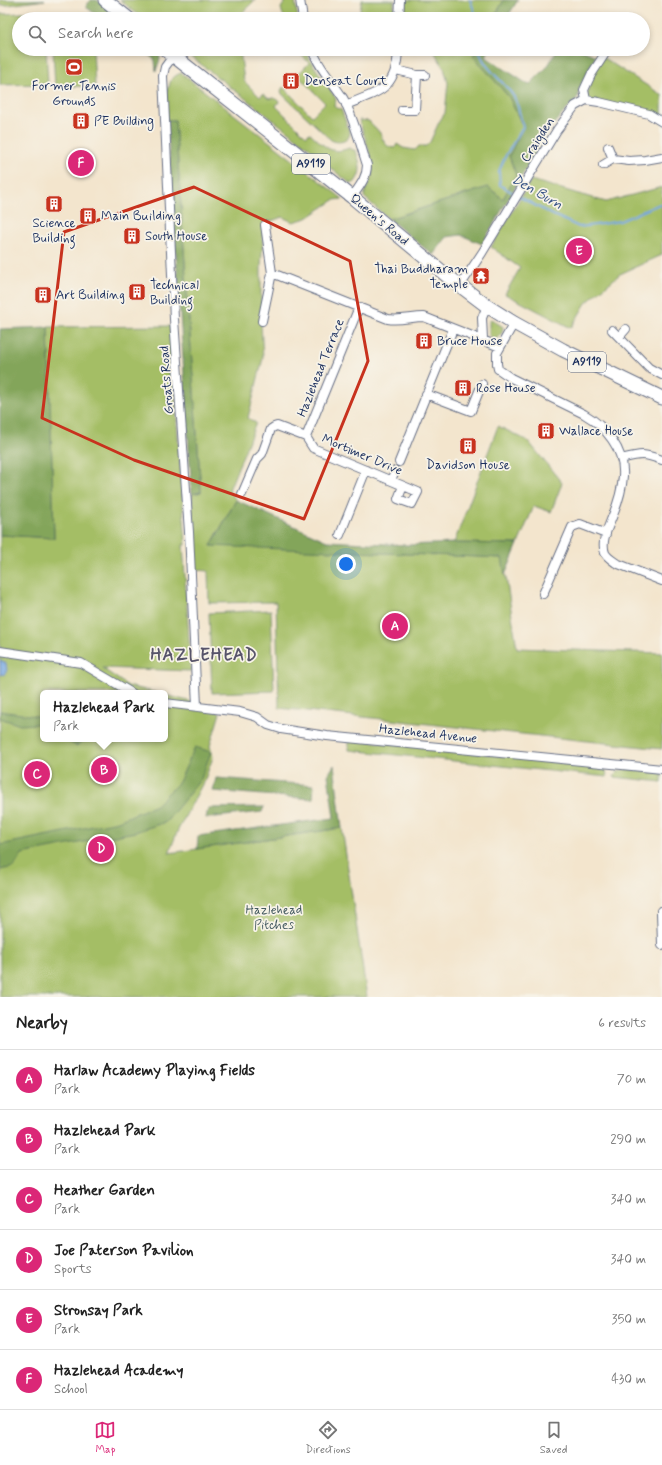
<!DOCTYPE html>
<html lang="en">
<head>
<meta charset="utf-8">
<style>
  :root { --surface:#fff; --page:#f6f6f6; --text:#222; --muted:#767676; --line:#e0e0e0; --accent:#db2777 }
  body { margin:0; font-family:Mynerve,sans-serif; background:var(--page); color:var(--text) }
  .you { position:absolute; left:346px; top:564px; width:14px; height:14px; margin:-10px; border:3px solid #fff; border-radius:50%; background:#1a73e8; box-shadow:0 0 0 6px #1a73e833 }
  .badge { display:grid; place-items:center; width:26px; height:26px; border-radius:50%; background:var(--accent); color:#fff; font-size:13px; font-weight:700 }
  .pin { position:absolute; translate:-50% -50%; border:2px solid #fff; box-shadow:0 1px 4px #0006 }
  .popup { position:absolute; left:40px; top:690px; width:128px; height:52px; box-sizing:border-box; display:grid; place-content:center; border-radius:6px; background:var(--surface); filter:drop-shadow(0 1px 3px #0005); font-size:13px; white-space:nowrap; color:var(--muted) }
  .popup b { font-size:15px; color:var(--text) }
  .popup::after { content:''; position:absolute; left:50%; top:100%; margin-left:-8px; border:8px solid transparent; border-top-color:var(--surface) }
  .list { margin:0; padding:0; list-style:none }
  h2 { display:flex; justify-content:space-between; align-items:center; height:52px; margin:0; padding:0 16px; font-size:17px }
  h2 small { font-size:13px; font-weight:400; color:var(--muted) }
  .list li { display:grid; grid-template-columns:26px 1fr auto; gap:12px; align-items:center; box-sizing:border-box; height:60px; padding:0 16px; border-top:1px solid var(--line) }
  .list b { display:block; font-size:15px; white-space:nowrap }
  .list p { margin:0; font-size:13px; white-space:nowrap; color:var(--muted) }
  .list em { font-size:13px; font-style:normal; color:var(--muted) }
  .icon { flex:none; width:22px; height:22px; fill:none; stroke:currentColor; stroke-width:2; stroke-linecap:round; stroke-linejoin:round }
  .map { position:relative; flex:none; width:662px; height:997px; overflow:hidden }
  .search { position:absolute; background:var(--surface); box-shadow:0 2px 6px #0003; left:12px; right:12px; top:12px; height:44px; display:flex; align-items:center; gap:10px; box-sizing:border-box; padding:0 14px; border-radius:22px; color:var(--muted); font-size:15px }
  .sheet { height:412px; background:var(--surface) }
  nav { display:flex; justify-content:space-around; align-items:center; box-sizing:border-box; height:56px; border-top:1px solid var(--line); background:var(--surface); font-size:11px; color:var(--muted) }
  nav a { display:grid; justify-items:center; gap:2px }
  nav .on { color:var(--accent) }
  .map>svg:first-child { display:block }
  .green { fill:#a4be65; stroke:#607662 }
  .forest { fill:#83a55a; stroke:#4f6a5c }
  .water { fill:#76a7e1; stroke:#486ba0 }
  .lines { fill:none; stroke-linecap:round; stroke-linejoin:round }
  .stream { stroke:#76a7e1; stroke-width:2 }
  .street-casing { stroke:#676f85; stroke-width:10 }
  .primary-casing { stroke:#676f85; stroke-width:15 }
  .street { stroke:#fff; stroke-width:8 }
  .primary { stroke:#fff; stroke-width:13 }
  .marked { fill:none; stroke:#c8321e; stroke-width:3; stroke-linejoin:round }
  .labels { text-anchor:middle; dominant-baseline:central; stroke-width:3.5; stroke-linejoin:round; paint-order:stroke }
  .shield { fill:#f7f3e8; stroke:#5d6a87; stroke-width:1 }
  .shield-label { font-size:12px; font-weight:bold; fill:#1b2f5e }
  .poi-label { font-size:13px; fill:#1b2f5e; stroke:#f7f3e8; text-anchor:start }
  .street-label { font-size:13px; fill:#1b2f5e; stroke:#f7f3e8 }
  .park-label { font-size:13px; fill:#445a60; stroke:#f7f3e8 }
  .water-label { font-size:14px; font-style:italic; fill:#365385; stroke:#f7f3e8 }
  .district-label { font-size:17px; font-weight:bold; letter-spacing:1px; fill:#57546a; stroke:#f7f3e8 }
</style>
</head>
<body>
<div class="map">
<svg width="662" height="997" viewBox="0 0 662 997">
  <rect width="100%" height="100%" fill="#f7f3e8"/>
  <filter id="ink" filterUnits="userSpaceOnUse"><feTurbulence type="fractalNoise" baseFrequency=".025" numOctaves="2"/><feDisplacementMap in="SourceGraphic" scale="8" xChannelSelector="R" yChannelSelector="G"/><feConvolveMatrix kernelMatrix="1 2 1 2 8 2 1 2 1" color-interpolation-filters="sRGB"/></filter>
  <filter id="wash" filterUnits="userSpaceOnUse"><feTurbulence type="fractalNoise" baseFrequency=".012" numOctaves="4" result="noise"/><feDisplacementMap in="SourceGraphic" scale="16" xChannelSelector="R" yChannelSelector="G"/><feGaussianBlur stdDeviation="0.9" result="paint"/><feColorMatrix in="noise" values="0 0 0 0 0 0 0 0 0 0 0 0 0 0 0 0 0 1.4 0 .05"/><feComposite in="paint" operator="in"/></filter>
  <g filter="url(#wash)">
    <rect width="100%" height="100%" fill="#f3e5cd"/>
    <path class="green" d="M0 0H45L0 6Z
      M120 0H255L236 19H143Z
      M283 0H295L298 19C286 19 284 21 281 8L285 2Z
      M362 0H394V19H358Z
      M405 0H504L493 19H405Z
      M44 12V19H19V49H46L48 84 0 85V14Z
      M91 14 92 19H51V15Z
      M53 49H93L95 86 55 87Z
      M181 49H240L244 81 260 97 263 94 269 99C274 97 276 98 279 102L276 106 306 136 310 133C324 145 330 156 349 148L356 151C360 163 363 171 355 182L351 184 323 162 324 159Z
      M295 49H305L310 60 335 97 336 100 334 106 336 108 341 109 350 133C349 142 338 144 331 140L282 94 281 91 283 87 312 116 325 103 297 75 309 63Z
      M435 49H477L473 56 509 97 523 127 509 156 516 175 503 199 488 187 389 219 364 197C365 189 370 183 372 176 375 163 363 133 359 120L369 121C372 125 377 129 380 133 384 141 384 147 395 148L397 144 403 148 415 150 419 146H426L430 142 439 122 445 113 448 83 444 68 435 53Z
      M602 57 662 95V122L649 114 586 100 591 75Z
      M181 73 343 199 334 200 307 218 293 222 282 217 264 224 261 266V323L263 358 248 418 256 423 229 490 236 500 211 545 503 558 517 648 662 653V749L279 708 276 602 209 603 208 571 195 570 192 494 201 492 175 120H167V88L169 87C170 79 174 76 181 73Z
      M531 180 606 202 662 187V255L620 274 586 303 571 328 505 294 520 268 491 247Z
      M491 319 503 327 502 333 496 339 489 336V322Z
      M170 326 186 545H183L191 671 102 668 128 686 158 693H43V739H165V695L192 702 220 713 210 746 213 757 205 779 178 830 169 853 342 828 367 997H0V535L54 538 48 327Z
      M498 426 528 441 562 483 551 512 534 506 518 544 454 543Z
      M271 610 274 691 212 693 209 613Z
      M349 739 601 767 606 770 607 777 349 750Z
      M624 769 662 773V782L614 777 617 772Z"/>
    <path class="forest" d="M90 0H97L122 19H102L86 7Z
      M504 0H518L506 19H493Z
      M141 49H159L160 59 156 71 155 60Z
      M477 49H489L486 57 529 85 547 67 558 49H579L596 56 579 89 578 97 550 128 482 244 461 235 447 237 433 255 389 219 488 187 503 199 516 175 509 156 523 127 509 97 473 56Z
      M167 120H175L201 492 192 494Z
      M48 327 54 538 0 535V329Z
      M236 500 327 541 406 545 454 543 518 544 505 575 502 558 211 546Z
      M0 711 43 717V727L37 724 20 725 0 718Z
      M64 739H87L76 746Z
      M195 747 211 752 201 779 166 822 135 832 22 854 14 867 0 870V845L118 821 156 805 179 782Z
      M334 765 342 828 197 849 198 836 334 818 328 775Z
      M216 778 314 785 313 799 213 791Z
      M264 807 262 812 206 818 208 808Z"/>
    <path class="water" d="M0 660 6 663 7 670 5 674 0 675Z"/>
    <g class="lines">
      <path class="stream" d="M470 0 476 15V19
        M407 13 424 19
        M442 19 476 15
        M479 49C482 67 505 82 514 97 519 105 520 118 523 127L506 155 499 171 500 185 515 194
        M518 196 551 214 579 227 595 225 620 221 662 203"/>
    </g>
  </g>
  <g filter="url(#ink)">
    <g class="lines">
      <defs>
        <path id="street" d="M300 0 303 19
          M399 19 400 0
          M312 49C318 67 333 82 343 98 354 118 360 144 367 165 367 178 359 187 352 197
          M173 56 165 67 163 76 174 319 189 532 197 706
          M396 70 417 75H425
          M586 100 584 90 591 75 608 49
          M346 105C379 91 397 90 398 49
          M402 110H415L417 75
          M608 147 613 159
          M603 165 613 159 629 161 645 160 662 157
          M272 273 388 319C400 321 412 317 424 317L500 347
          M460 286 482 253 557 130 575 106 586 100 599 102 649 114 662 122
          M262 321 272 273 265 225
          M514 323 497 353V364L498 369 511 378 584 414C605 426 625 450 623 476 622 491 617 506 611 520 607 530 601 542 605 553 607 557 612 560 616 563L662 581
          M612 330 649 368 662 375
          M619 337 626 329
          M483 339 482 318 487 306
          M426 394 471 411 482 384
          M306 437 359 307
          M621 459C641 454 643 453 662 460
          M399 462 453 329
          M391 480 395 471
          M242 494 257 459 262 454 271 429 274 427 277 426 306 437 313 448 418 492 412 504 398 499 403 486
          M340 535 366 470
          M543 594 572 527 580 524 606 534
          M0 651 81 663 132 693
          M165 703 240 712 257 717 268 725 281 729 327 736 662 769
          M661 911 662 945"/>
        <path id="primary" d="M105 0 129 19
          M165 49 352 197 446 275 487 306 514 323 563 350 662 398"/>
      </defs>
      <use href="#street" class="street-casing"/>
      <use href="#primary" class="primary-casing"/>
      <use href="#street" class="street"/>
      <use href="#primary" class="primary"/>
    </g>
  </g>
  <path class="marked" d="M194 187 350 261 368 361 304 519 134 460 42 418 64 232Z"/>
  <defs>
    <symbol id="stadium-square" viewBox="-11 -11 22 22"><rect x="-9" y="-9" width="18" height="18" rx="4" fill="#c8321e" stroke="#f7f3e8"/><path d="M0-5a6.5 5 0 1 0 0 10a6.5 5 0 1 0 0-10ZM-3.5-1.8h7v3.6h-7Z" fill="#fff"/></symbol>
    <symbol id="building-square" viewBox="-11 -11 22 22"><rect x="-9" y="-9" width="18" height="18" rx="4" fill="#c8321e" stroke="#f7f3e8"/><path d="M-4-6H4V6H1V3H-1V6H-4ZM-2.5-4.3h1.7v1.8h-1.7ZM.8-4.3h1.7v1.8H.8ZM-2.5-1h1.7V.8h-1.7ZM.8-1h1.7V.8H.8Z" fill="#fff"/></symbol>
    <symbol id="temple-square" viewBox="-11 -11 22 22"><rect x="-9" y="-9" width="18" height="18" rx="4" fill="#c8321e" stroke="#f7f3e8"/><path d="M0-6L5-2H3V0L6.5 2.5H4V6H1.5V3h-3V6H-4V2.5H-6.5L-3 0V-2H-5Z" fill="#fff"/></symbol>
  </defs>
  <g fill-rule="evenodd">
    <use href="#stadium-square" x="64" y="57" width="20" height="20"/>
    <use href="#building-square" x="281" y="71" width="20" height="20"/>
    <use href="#building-square" x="71" y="111" width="20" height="20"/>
    <use href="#building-square" x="44" y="194" width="20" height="20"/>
    <use href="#building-square" x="78" y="206" width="20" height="20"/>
    <use href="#building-square" x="122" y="226" width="20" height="20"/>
    <use href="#temple-square" x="471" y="266" width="20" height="20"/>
    <use href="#building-square" x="127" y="282" width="20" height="20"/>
    <use href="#building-square" x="33" y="285" width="20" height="20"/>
    <use href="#building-square" x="414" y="331" width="20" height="20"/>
    <use href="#building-square" x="453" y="378" width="20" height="20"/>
    <use href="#building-square" x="536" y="421" width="20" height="20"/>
    <use href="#building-square" x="458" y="436" width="20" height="20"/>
  </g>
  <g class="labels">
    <g class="shield">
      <rect x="292" y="154" width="38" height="20" rx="3"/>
      <rect x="568" y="352" width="38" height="20" rx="3"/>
    </g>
    <g class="shield-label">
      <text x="311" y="164">A9119</text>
      <text x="587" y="362">A9119</text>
    </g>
    <g class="poi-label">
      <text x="304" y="81">Denseat Court</text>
      <text x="74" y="86" text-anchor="middle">Former Tennis<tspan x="74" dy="15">Grounds</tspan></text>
      <text x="94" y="121">PE Building</text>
      <text x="101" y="216">Main Building</text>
      <text x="54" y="223" text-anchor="middle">Science<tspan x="54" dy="15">Building</tspan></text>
      <text x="145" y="236">South House</text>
      <text x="468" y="269" text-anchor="end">Thai Buddharam<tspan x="468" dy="15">Temple</tspan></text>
      <text x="150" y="285">Technical<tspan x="150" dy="15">Building</tspan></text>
      <text x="56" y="295">Art Building</text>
      <text x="437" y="341">Bruce House</text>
      <text x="476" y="388">Rose House</text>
      <text x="559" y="431">Wallace House</text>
      <text x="468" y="465" text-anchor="middle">Davidson House</text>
    </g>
    <g class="street-label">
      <text transform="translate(538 140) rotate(-57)">Craigden</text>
      <text transform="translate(379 220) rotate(40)">Queen's Road</text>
      <text transform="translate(321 368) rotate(-68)">Hazlehead Terrace</text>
      <text transform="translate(167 380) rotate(-94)">Groats Road</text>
      <text transform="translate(362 455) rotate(23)">Mortimer Drive</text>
      <text transform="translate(428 734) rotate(6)">Hazlehead Avenue</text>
    </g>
    <g class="park-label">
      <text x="274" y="910">Hazlehead<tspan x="274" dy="15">Pitches</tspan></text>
    </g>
    <g class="water-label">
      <text transform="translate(537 192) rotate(30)">Den Burn</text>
    </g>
    <g class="district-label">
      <text x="204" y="655">HAZLEHEAD</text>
    </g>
  </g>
</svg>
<div class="you"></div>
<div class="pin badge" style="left:395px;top:626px">A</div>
<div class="pin badge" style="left:104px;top:770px">B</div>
<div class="popup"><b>Hazlehead Park</b>Park</div>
<div class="pin badge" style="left:37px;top:774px">C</div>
<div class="pin badge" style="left:101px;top:849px">D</div>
<div class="pin badge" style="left:579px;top:251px">E</div>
<div class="pin badge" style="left:81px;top:163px">F</div>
<div class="search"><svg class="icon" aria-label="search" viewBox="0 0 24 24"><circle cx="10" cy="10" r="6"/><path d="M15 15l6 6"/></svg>Search here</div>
</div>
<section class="sheet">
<h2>Nearby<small>6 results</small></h2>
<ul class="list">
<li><span class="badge">A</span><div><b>Harlaw Academy Playing Fields</b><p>Park</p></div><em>70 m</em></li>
<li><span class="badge">B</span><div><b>Hazlehead Park</b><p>Park</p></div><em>290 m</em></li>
<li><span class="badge">C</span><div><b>Heather Garden</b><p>Park</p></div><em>340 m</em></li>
<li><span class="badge">D</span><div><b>Joe Paterson Pavilion</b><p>Sports</p></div><em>340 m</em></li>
<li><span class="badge">E</span><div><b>Stronsay Park</b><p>Park</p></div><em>350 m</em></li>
<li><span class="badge">F</span><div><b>Hazlehead Academy</b><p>School</p></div><em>430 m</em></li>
</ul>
</section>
<nav>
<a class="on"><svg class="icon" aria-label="map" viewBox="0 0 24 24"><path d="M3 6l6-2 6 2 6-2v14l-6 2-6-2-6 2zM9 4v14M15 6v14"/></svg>Map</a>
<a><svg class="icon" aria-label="directions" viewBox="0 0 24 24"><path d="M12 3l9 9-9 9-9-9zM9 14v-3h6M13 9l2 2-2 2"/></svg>Directions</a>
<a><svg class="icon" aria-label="saved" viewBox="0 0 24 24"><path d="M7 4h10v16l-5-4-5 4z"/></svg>Saved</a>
</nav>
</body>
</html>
